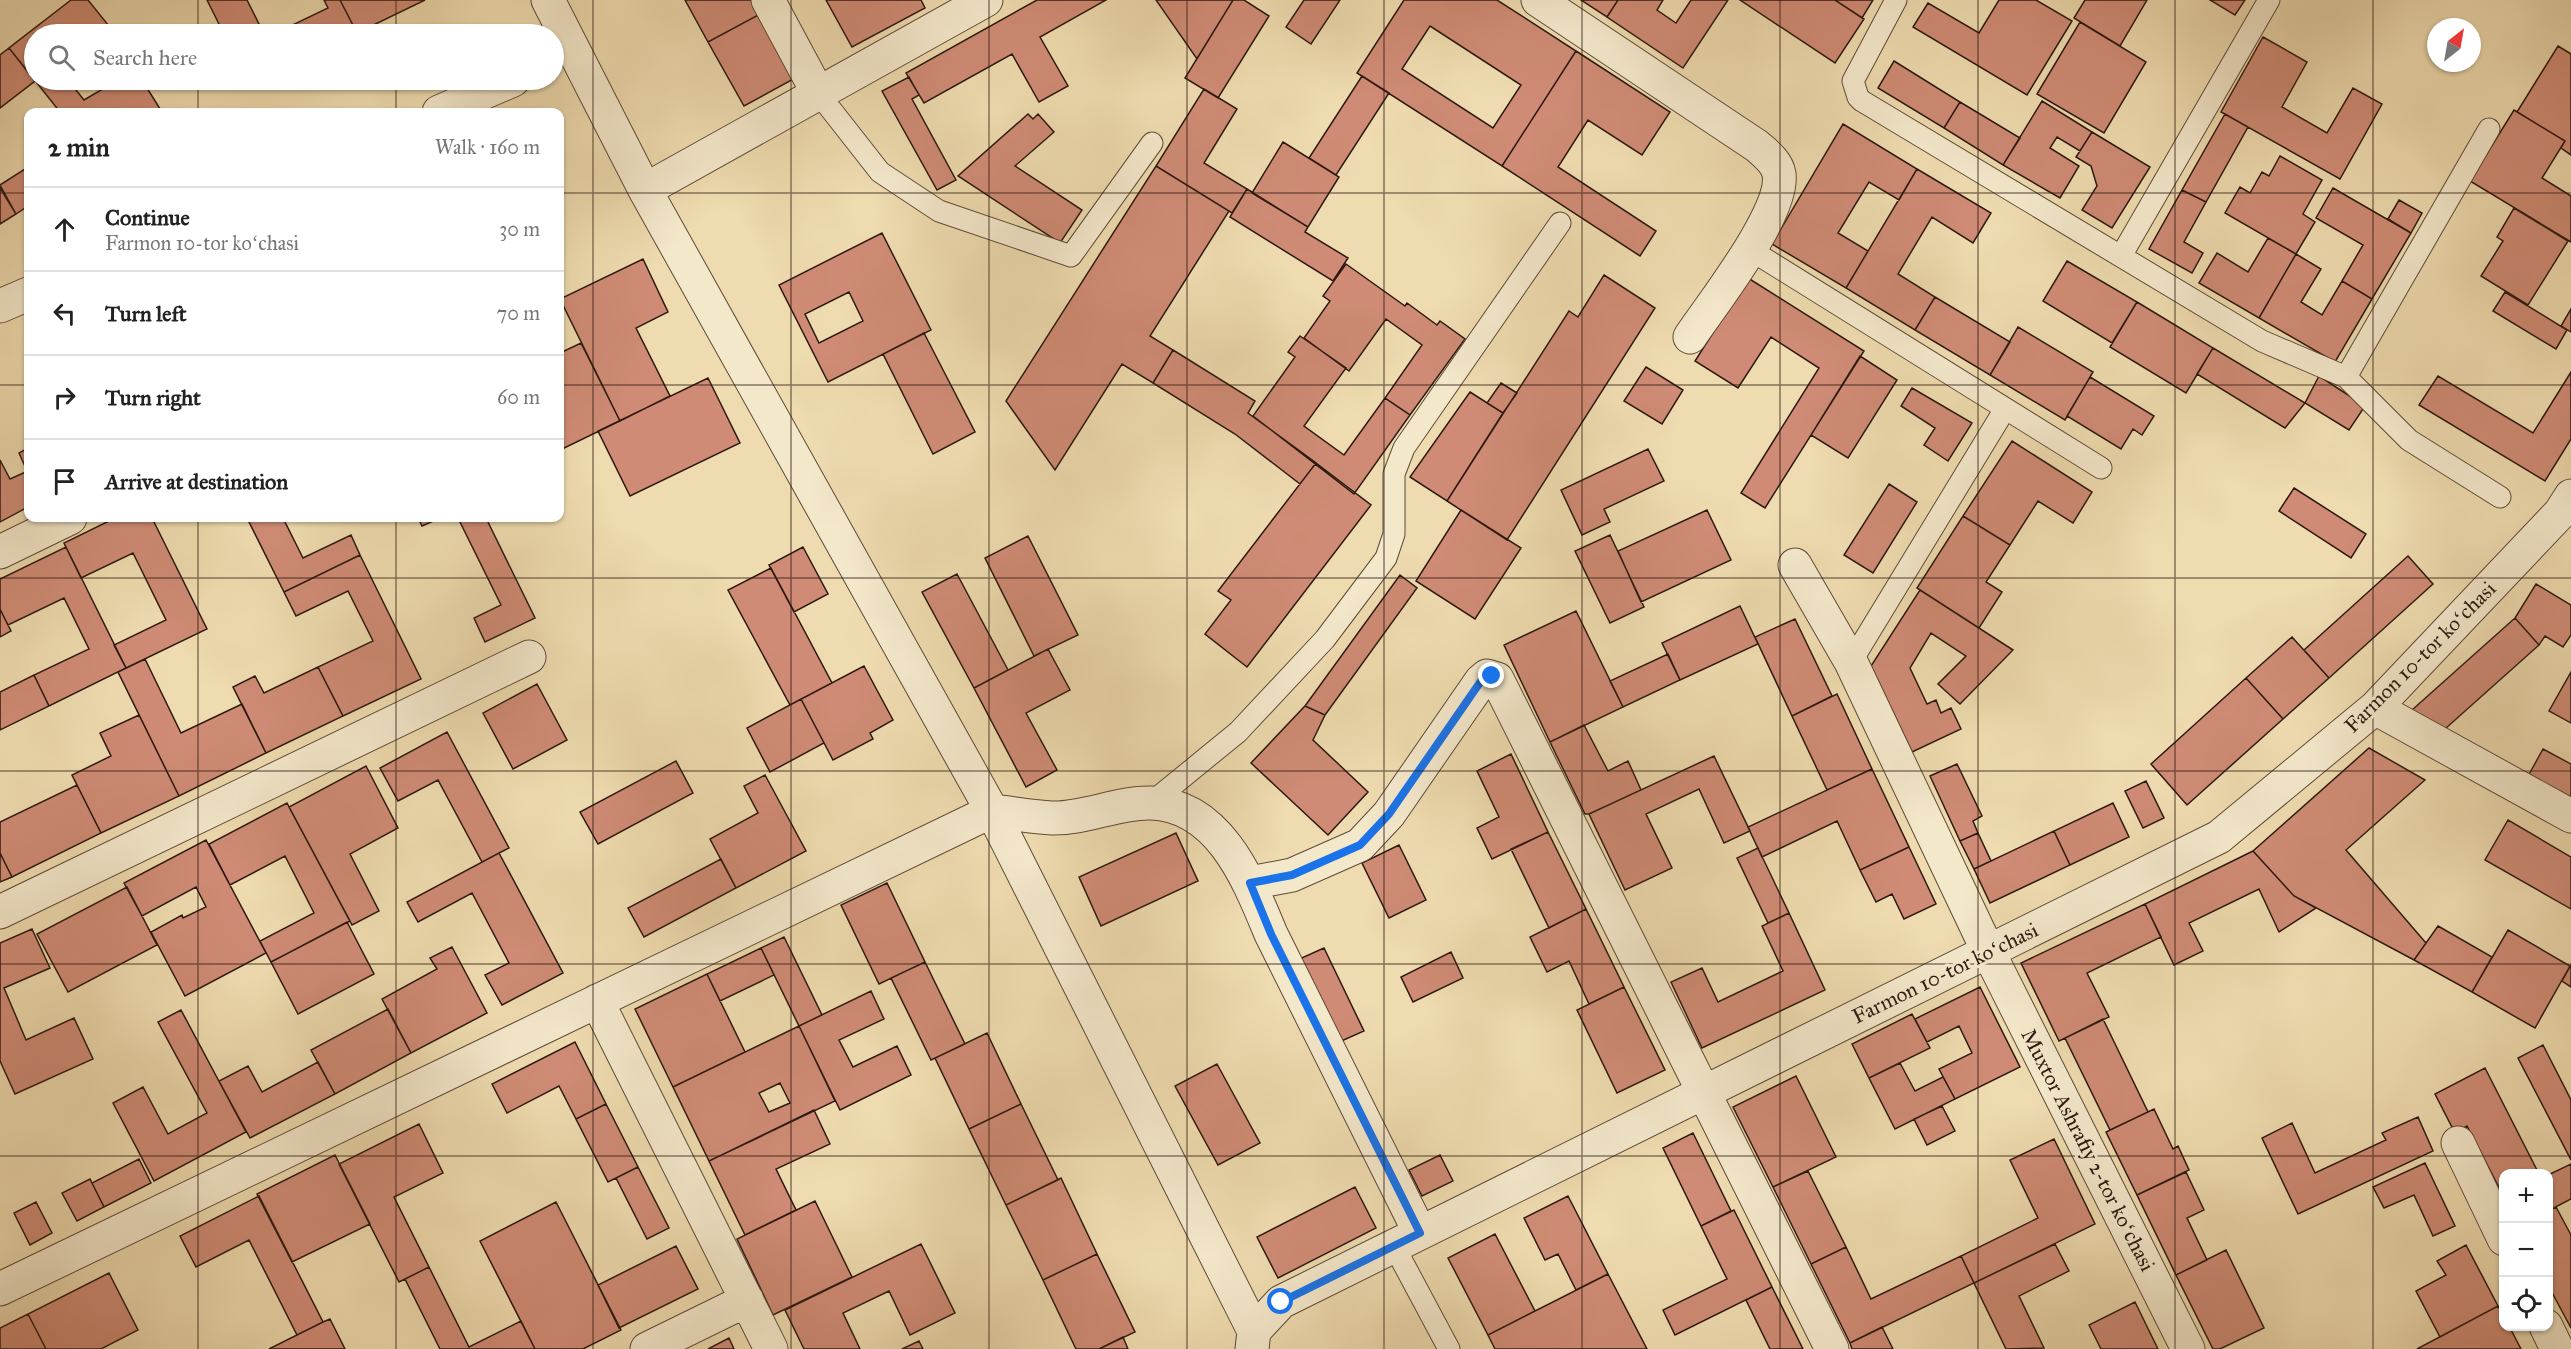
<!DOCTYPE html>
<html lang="en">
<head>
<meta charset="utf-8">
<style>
  :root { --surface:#fff; --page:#f2f2f2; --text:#222; --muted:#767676; --line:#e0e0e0 }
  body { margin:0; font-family:"IM FELL Great Primer",serif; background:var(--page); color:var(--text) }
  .controls { position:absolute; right:18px; bottom:18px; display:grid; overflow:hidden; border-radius:12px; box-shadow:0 2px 4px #0004 }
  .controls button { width:54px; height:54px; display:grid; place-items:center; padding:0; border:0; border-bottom:2px solid var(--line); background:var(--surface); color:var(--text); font:30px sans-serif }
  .compass { position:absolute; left:2427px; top:18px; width:54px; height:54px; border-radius:50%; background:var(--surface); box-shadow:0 2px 4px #0004; rotate:31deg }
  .stop { position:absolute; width:18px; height:18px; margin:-14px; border:4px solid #1a73e8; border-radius:50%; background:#fff }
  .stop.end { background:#1a73e8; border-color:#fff; box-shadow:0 2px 6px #0008 }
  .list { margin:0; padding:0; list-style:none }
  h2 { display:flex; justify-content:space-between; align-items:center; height:78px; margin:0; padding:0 24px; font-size:26px }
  h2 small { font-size:20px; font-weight:400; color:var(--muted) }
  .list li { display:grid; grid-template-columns:39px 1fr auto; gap:18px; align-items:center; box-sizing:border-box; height:84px; padding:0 24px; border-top:2px solid var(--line) }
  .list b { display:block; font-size:22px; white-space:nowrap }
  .list p { margin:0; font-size:20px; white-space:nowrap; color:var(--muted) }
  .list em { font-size:20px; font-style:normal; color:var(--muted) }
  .icon { flex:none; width:33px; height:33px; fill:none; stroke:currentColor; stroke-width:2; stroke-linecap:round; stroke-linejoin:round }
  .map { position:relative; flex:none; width:2571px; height:1349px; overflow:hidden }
  .search { position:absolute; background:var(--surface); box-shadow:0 2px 4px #0004; left:24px; top:24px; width:540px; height:66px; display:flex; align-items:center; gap:15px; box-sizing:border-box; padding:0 21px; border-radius:33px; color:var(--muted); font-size:22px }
  .panel { position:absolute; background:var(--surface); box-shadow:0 2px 4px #0004; left:24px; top:108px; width:540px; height:414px; border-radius:12px }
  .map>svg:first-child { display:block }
  .building { fill:#cf8b75; stroke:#2d1910; stroke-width:1.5; fill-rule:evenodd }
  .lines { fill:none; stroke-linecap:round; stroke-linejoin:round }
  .lane-casing { stroke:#5d4a38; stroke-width:23 }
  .street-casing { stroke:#5d4a38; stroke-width:35 }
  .lane { stroke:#f4e8cb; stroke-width:21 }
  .street { stroke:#f4e8cb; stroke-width:33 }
  .route { stroke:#1a73e8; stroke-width:8 }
  .grid { fill:none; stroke:#2d1910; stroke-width:1.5; stroke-opacity:0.55 }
  .labels { text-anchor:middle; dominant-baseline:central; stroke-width:6; stroke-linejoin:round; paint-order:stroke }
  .street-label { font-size:21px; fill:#2d1910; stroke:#f4e8cb }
</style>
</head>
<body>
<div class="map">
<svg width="2571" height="1349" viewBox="0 0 2571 1349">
  <rect width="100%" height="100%" fill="#eedbaf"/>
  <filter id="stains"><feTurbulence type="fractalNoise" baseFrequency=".00333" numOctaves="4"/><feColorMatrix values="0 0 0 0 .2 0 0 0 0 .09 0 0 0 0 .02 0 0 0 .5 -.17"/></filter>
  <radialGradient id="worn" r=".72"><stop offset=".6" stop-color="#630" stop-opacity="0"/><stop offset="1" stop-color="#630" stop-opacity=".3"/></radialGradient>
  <path class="building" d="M71 0H88L113 31 109 34H34V80H68L84 100 118 80H142L162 112H60L9 48Z
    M207 0H247L264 34H224Z
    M324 0H340L357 33 274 34 328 8Z
    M340 0H425L357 33Z
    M685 0H757L764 12 708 42Z
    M826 0H921L925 8 852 47Z
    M1037 0H1106L1040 37 1068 86 1039 102 1012 54 924 103 906 73Z
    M1156 0H1233L1197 59Z
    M1233 0H1244L1269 16 1218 98 1185 78Z
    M1304 0H1340L1311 44 1286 27Z
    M1404 0H1497L1576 51 1502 166 1357 73ZM1430 26 1521 85 1493 128 1402 69Z
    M1581 0H1618L1607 17Z
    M1618 0H1663L1657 10 1676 23 1691 0H1728L1683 68 1607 17Z
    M1740 0H1835L1864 19 1835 63Z
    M1835 0H1873L1862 18Z
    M1999 0H2036L2072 21 2027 95 1913 27 1928 3 1979 33Z
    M2085 0H2147L2120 46 2074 18Z
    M2210 0H2245L2235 15Z
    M764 12 799 76 744 106 708 42Z
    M2080 22 2146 62 2104 133 2037 94Z
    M2263 37 2307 62 2282 107 2327 133 2353 88 2382 104 2340 179 2221 112Z
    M2558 46 2571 54V155L2561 148 2565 141 2517 112Z
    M9 48 35 81 0 108V55Z
    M1576 51 1670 112 1642 155 1588 120 1558 167 1656 231 1640 256 1502 166Z
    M1894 61 1960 102 1944 128 1878 88Z
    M1362 76 1389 93 1336 175 1309 158Z
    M909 77 919 95 912 99 956 180 937 190 882 91Z
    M1204 89 1237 109 1204 163 1247 189 1232 213 1156 166Z
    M2042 101 2092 132 2080 151 2057 137 2050 148 2079 166 2060 198 2003 165Z
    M1960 102 2020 138 2003 165 1944 128Z
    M2514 110 2565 141 2542 178 2571 196V242L2470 181Z
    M1028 114 1033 119 1038 114 1054 132 1015 166 1082 210 1060 243 958 176Z
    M2225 114 2248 127 2206 202 2182 190Z
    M1843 124 1917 169 1899 200 1869 182 1838 233 1868 251 1846 288 1772 244Z
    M2092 132 2150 167 2112 228 2082 210 2097 186 2091 166 2076 157Z
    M1283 142 1339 177 1308 227 1252 193Z
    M2280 156 2322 180 2303 214 2315 222 2296 254 2225 213 2240 187 2250 193 2262 172 2269 176Z
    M1156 166 1229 211 1150 336 1173 350 1153 383 1122 364 1055 470 1006 401Z
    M28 167V206L16 214 0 185Z
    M1917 169 1991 213 1973 243 1932 217 1898 274 1935 297 1915 330 1846 288Z
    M0 188 16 214 0 224Z
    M2333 188 2411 233 2372 299 2342 281 2363 245 2316 218Z
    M1247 189 1308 227 1305 232 1348 258 1333 281 1230 217Z
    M2182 190 2206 202 2184 242 2203 253 2192 273 2149 249Z
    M2399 200 2422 213 2411 233 2388 219Z
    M2514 208 2568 241 2528 305 2481 276 2503 241 2497 237Z
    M882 233 931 330 828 382 779 285ZM849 292 863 321 819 343 805 314Z
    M2268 238 2296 254 2259 318 2199 283 2217 253 2248 272Z
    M2296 254 2321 269 2301 302 2322 315 2342 281 2372 299 2335 362 2259 318Z
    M643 259 668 312 636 328 670 396 620 421 560 299Z
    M2067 261 2137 302 2112 343 2043 301Z
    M1346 264 1405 306 1407 303 1437 325 1440 321 1465 339 1410 415 1385 398 1422 345 1386 319 1349 371 1304 338 1330 301 1323 296Z
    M1604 275 1655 308 1507 540 1447 501 1569 311 1578 317Z
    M1748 278 1864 351 1765 508 1741 493 1819 368 1771 337 1738 388 1695 361Z
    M2505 292 2567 330 2556 349 2493 311Z
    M1935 297 2010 342 1990 375 1915 330Z
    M2137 302 2213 348 2186 393 2110 347Z
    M2571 309V332L2561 326Z
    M2018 327 2093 372 2065 420 1990 375Z
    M924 333 975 432 933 454 883 354Z
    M1300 336 1346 368 1304 426 1344 455 1385 398 1410 415 1354 494 1253 416 1295 357 1288 352Z
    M581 343 620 421 560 450V353Z
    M2213 348 2305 403 2285 428 2197 374Z
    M1173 350 1255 401 1248 413 1316 463 1300 484 1235 434 1153 383Z
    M1860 356 1897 380 1848 458 1811 435Z
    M1646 367 1683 390 1662 424 1624 401Z
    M2571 372V439L2545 481 2419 405 2438 376 2533 433Z
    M2319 376 2365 406 2349 430 2305 403Z
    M2090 377 2154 416 2142 435 2133 429 2121 449 2067 416Z
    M708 378 740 443 630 496 598 431Z
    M1501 383 1517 393 1503 413 1487 403Z
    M1912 388 1972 423 1948 461 1924 445 1935 428 1901 406Z
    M1470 392 1503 413 1447 501 1410 477Z
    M2012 441 2092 492 2073 523 2038 501 2010 545 1963 516Z
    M28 448V473L19 453Z
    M1648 449 1664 481 1604 509 1610 522 1582 535 1561 490Z
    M0 460 10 479 28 471V507L0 522Z
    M1316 463 1371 505 1247 667 1205 634 1231 600 1218 591Z
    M1889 484 1917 502 1873 573 1844 555Z
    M2294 488 2366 534 2351 558 2279 511Z
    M1461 510 1521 548 1475 619 1416 581Z
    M1707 510 1731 560 1641 602 1618 551Z
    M1963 516 2010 545 1986 582 2002 592 1979 628 1917 588Z
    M115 518H152L207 629 126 668 114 645 166 620 133 553 81 578 64 543Z
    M247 518H283L303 558 351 535 360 555 284 592Z
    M418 518H440L422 526Z
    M458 518H486L535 618 485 642 474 618 501 605Z
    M1610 535 1644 607 1610 623 1575 551Z
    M1028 536 1078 635 1034 656 985 558Z
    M66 547 126 668 49 706 34 675 89 649 64 598 8 625 0 609V579Z
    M803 547 828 594 794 612 769 565Z
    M360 555 421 679 343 716 318 667 373 641 348 591 296 616 284 592Z
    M2408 556 2433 584 2329 678 2304 650Z
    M771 568 832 683 790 705 728 590Z
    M957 574 1008 670 974 688 922 592Z
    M1400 575 1417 588 1325 715 1305 706Z
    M2536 584 2571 605V635L2563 647 2545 636 2539 645 2515 618Z
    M1920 590 2013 650 1960 704 1938 684 1966 656 1931 633 1910 668 1927 704 1936 700 1941 713 1951 708 1961 729 1912 752 1871 666Z
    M1740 606 1758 644 1680 680 1662 643Z
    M0 609 11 631 0 637Z
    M1576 611 1623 707 1550 742 1504 645Z
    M2515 618 2539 645 2436 737 2412 710Z
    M1795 619 1832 696 1792 716 1755 637Z
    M2292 637 2329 678 2283 719 2246 678Z
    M1048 649 1070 690 1026 713 1057 770 1026 787 974 688Z
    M1668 654 1680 680 1623 707 1610 681Z
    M145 659 181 733 242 704 266 753 179 796 118 672Z
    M864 666 893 720 870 733 873 739 833 760 801 699Z
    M318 667 343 716 266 753 233 687 255 676 264 693Z
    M2571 672V723L2549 711Z
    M34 675 49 706 0 730V692Z
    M2246 678 2283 719 2187 805 2151 764Z
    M537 684 567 740 513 769 483 713Z
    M1837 694 1872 769 1827 790 1792 716Z
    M801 699 824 743 770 772 747 728Z
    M1305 706 1325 715 1313 740 1368 792 1328 835 1251 763Z
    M139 715 179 796 101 833 72 775 111 756 100 733Z
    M1584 725 1608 771 1628 761 1641 790 1589 814H1585L1550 742Z
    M447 732 509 848 482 862 438 780 398 801 380 768Z
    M2369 748 2425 780 2346 850 2426 943 2414 960 2294 896 2253 851Z
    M2543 749 2571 764V802L2527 778Z
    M1511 754 1548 832 1492 859 1477 828 1499 817 1477 771Z
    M1714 756 1750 831 1724 843 1699 789 1646 814 1672 868 1625 890 1589 814Z
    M676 761 693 793 598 844 580 812Z
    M1957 764 1982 816 1973 821 1978 833 1960 841 1930 776Z
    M366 766 398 828 350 854 379 911 352 925 289 807Z
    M1872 769 1909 847 1860 870 1837 821 1762 857 1748 827Z
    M765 775 806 851 736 888 710 839 758 813 744 786Z
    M2146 781 2164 818 2143 828 2125 791Z
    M77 785 101 833 12 877 0 853V822Z
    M287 803 350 921 271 962 260 941 314 913 285 856 230 885 209 844Z
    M2113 803 2129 837 2070 865 2054 831Z
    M2508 820 2571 857V909L2485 860Z
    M2054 831 2070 865 1990 903 1974 869Z
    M1548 832 1586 909 1549 928 1511 849Z
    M1176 833 1198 881 1101 926 1079 877Z
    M1978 833 1991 861 1974 869 1960 841Z
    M206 840 266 953 185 996 151 932 182 915 183 918 206 907 196 887 142 916 124 883Z
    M1399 845 1426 900 1389 918 1362 863Z
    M1909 847 1936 904 1904 919 1892 894 1876 902 1860 870Z
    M1758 848 1789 913 1768 923 1737 858Z
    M2253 851 2294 896 2316 908 2279 932 2259 889 2189 923 2203 951 2174 965 2145 904Z
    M0 853 12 877 0 882Z
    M499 853 563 973 502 1005 485 975 509 963 472 893 418 922 407 902Z
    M721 859 736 888 644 937 628 908Z
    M887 883 925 962 879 984 841 905Z
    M127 887 157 945 68 992 37 934Z
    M2145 904 2161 937 2087 973 2109 1017 2059 1041 2021 963Z
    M1586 909 1624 987 1589 1004 1569 961 1547 972 1530 937Z
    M1789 913 1825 990 1702 1048 1671 982 1702 968 1718 1002 1783 971 1762 926Z
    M347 922 374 974 298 1014 271 962Z
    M2438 926 2492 957 2472 992 2414 960Z
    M32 929 50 968 4 988 26 1040 74 1018 93 1059 15 1094 0 1061V943Z
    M2508 930 2570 966 2535 1028 2472 992Z
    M784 937 822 1015 799 1026 761 948Z
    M452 947 487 1013 411 1053 382 999 437 969 430 958Z
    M761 948 774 975 720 1001 707 974Z
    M1324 948 1364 1031 1337 1043 1297 960Z
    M1451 952 1463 978 1413 1002 1401 977Z
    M925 962 965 1044 931 1060 891 978Z
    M2571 965V987L2562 981Z
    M707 974 745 1052 673 1087 635 1009Z
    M1624 987 1665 1070 1617 1093 1577 1010Z
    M1980 987 2020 1067 1955 1099 1939 1069 1972 1053 1959 1026 1927 1042 1915 1019Z
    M871 991 884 1019 839 1040 853 1067 897 1046 911 1075 840 1110 799 1026Z
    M388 1009 411 1053 335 1094 311 1050Z
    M181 1010 246 1132 154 1181 113 1103 143 1087 168 1134 207 1113 158 1022Z
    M1912 1014 1930 1048 1869 1078 1852 1044Z
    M2103 1019 2148 1112 2110 1130 2065 1038Z
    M799 1026 835 1101 709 1161 673 1087ZM780 1083 790 1103 769 1112 759 1093Z
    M987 1033 1021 1104 969 1129 935 1058Z
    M575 1042 606 1104 576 1119 559 1086 507 1113 492 1084Z
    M2543 1045 2571 1100V1160L2518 1058Z
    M318 1062 335 1094 250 1138 219 1081 248 1066 262 1092Z
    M1900 1063 1915 1091 1943 1077 1955 1099 1895 1129 1869 1078Z
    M1217 1064 1260 1143 1218 1165 1175 1086Z
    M2485 1068 2539 1174H2504V1197L2467 1126 2455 1133 2435 1094Z
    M1796 1076 1836 1157 1773 1187 1733 1107Z
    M606 1104 638 1167 608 1182 576 1119Z
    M1021 1104 1058 1180 1006 1205 969 1129Z
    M1942 1106 1955 1131 1927 1145 1914 1119Z
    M2154 1109 2173 1149 2178 1146 2189 1170 2137 1195 2106 1132Z
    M814 1110 830 1144 776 1169 796 1210 745 1235 709 1161Z
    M2418 1117 2433 1151 2298 1214 2262 1138 2292 1123 2315 1173 2386 1140 2382 1133Z
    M419 1124 443 1173 394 1197 429 1267 399 1282 339 1164Z
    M1693 1133 1731 1211 1701 1226 1663 1148Z
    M2054 1139 2095 1224 1974 1283 1961 1256 2038 1218 2010 1160Z
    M335 1155 370 1224 292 1262 257 1194Z
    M1440 1155 1453 1181 1422 1196 1409 1170Z
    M139 1159 151 1183 104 1207 92 1183Z
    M2425 1163 2455 1226 2433 1236 2414 1195 2384 1208 2373 1187Z
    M2571 1164V1199L2548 1211V1175Z
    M638 1167 669 1228 647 1239 616 1178Z
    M1808 1171 1846 1247 1811 1264 1773 1187Z
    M2186 1172 2204 1210 2187 1218 2207 1260 2176 1275 2137 1195Z
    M1061 1178 1097 1254 1043 1280 1006 1205Z
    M90 1179 104 1207 77 1221 62 1193Z
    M1355 1187 1376 1228 1278 1278 1257 1237Z
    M259 1196 323 1322 297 1335 249 1240 196 1267 180 1236Z
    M1568 1196 1608 1274 1576 1290 1558 1254 1545 1260 1524 1218Z
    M815 1201 852 1277 773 1315 737 1239Z
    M36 1202 52 1233 30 1245 14 1213Z
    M556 1202 621 1330 583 1349H535L480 1241Z
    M2556 1207 2571 1235V1328L2548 1285V1211Z
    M1734 1210 1772 1287 1675 1335 1663 1310 1727 1279 1701 1226Z
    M1495 1234 1535 1311 1488 1335 1448 1258Z
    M921 1244 955 1313 910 1335 889 1291 843 1313 860 1349H804L785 1310Z
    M2055 1244 2069 1271 2019 1296 2044 1348 2006 1349 1974 1283Z
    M2466 1245 2498 1306 2440 1337 2416 1291 2446 1275 2437 1261Z
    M676 1246 698 1289 619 1328 598 1285Z
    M1846 1247 1871 1299 1961 1256 1974 1283 1850 1343 1811 1264Z
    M2226 1250 2264 1328 2220 1349H2213L2176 1275Z
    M1097 1254 1135 1332 1099 1349H1076L1043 1280Z
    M429 1267 469 1347 521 1321 535 1349H440L405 1279Z
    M109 1273 138 1330 101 1349H46L28 1314Z
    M1608 1274 1647 1349H1495L1488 1335Z
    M1772 1287 1803 1349H1770L1746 1300Z
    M2135 1302 2158 1349H2101L2089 1325Z
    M2498 1306 2504 1316V1326H2509L2521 1349H2417Z
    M28 1314 46 1349H0V1328Z
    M330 1319 345 1349H269L323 1322Z
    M1882 1327 1893 1349H1852L1850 1343Z
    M1123 1337 1128 1349H1099Z
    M729 1338 734 1349H708Z
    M919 1341 923 1349H902Z"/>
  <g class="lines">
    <defs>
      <path id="lane" d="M1896 0 1853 81 1858 97 1862 101 2262 341 2346 377 2489 129
        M818 93 880 172 939 211 1071 256 1152 143
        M1749 249 2101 468
        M2121 256 2269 0
        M2346 377 2409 440 2500 497
        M1851 662 2005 409
        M1151 803 1238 732 1325 639 1386 558 1394 534V474L1404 448 1560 223
        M1394 1246 1449 1349"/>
      <path id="street" d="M768 0 818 93
        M1538 0 1757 146C1766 154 1777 162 1779 174 1785 212 1712 304 1690 337
        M439 112 513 80
        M645 190 986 0
        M0 306 28 294
        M0 552 70 518
        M1795 565 1851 662 1988 951 2188 1349
        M2375 708 2571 816
        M992 811C1012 813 1032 817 1052 818 1085 819 1118 802 1151 803 1220 805 1249 881 1271 934L1420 1233
        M992 811 1254 1331
        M1250 883 1292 875 1360 845 1389 814 1481 681 1487 676 1497 679 1832 1349
        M0 912 529 657
        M597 1001 771 1349
        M2458 1143 2504 1239
        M0 1289 992 811 645 190 548 0
        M2546 1326 2557 1349
        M647 1349 747 1300
        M1252 1349 1254 1331 1281 1302 2219 837 2375 708 2560 513 2571 496"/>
    </defs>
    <use href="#lane" class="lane-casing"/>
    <use href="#street" class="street-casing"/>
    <use href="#lane" class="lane"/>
    <use href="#street" class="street"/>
  </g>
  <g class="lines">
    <path class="route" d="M1281 1302 1420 1233 1271 934 1250 883 1292 875 1360 845 1389 814 1481 681 1487 676H1492"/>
  </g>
  <path class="grid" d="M198 0V34M396 0V34M593 0V1349M791 0V1349M989 0V1349M1187 0V1349M1384 0V1349M1582 0V1349M1780 0V1349M1978 0V1349M2175 0V1349M2373 0V1349M198 80V112M396 80V112M0 193H28M560 193H2571M0 385H28M560 385H2571M198 518V1349M396 518V1349M0 578H2571M0 771H2571M0 964H2571M0 1156H2571"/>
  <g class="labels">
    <g class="street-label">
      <text transform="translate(2420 657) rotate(-45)">Farmon 10-tor koʻchasi</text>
      <text transform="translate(1945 973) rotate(-26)">Farmon 10-tor koʻchasi</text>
      <text transform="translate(2088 1150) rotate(63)">Muxtor Ashrafiy 2-tor koʻchasi</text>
    </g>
  </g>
  <rect width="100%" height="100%" filter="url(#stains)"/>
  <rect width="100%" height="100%" fill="url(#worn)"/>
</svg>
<div class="controls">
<button>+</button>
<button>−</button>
<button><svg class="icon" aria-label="locate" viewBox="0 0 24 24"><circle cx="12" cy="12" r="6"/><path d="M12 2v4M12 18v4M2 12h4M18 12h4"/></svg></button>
</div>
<svg class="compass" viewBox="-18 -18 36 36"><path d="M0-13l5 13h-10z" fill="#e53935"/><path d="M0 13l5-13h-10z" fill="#767676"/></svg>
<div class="stop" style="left:1281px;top:1302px"></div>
<div class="stop end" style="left:1492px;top:676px"></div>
<div class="search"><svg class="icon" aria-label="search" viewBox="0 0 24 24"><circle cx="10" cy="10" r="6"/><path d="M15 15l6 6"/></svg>Search here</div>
<section class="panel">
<h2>2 min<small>Walk · 160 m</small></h2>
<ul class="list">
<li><svg class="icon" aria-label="ahead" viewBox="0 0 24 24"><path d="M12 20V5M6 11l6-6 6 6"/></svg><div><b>Continue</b><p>Farmon 10-tor koʻchasi</p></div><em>30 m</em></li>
<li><svg class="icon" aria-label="left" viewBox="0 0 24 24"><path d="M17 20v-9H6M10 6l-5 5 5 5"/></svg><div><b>Turn left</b></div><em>70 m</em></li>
<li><svg class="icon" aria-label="right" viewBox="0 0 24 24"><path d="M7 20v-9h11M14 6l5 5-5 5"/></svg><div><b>Turn right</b></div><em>60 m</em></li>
<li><svg class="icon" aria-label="arrive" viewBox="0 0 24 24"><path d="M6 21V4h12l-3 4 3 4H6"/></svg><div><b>Arrive at destination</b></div></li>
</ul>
</section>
</div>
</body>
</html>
